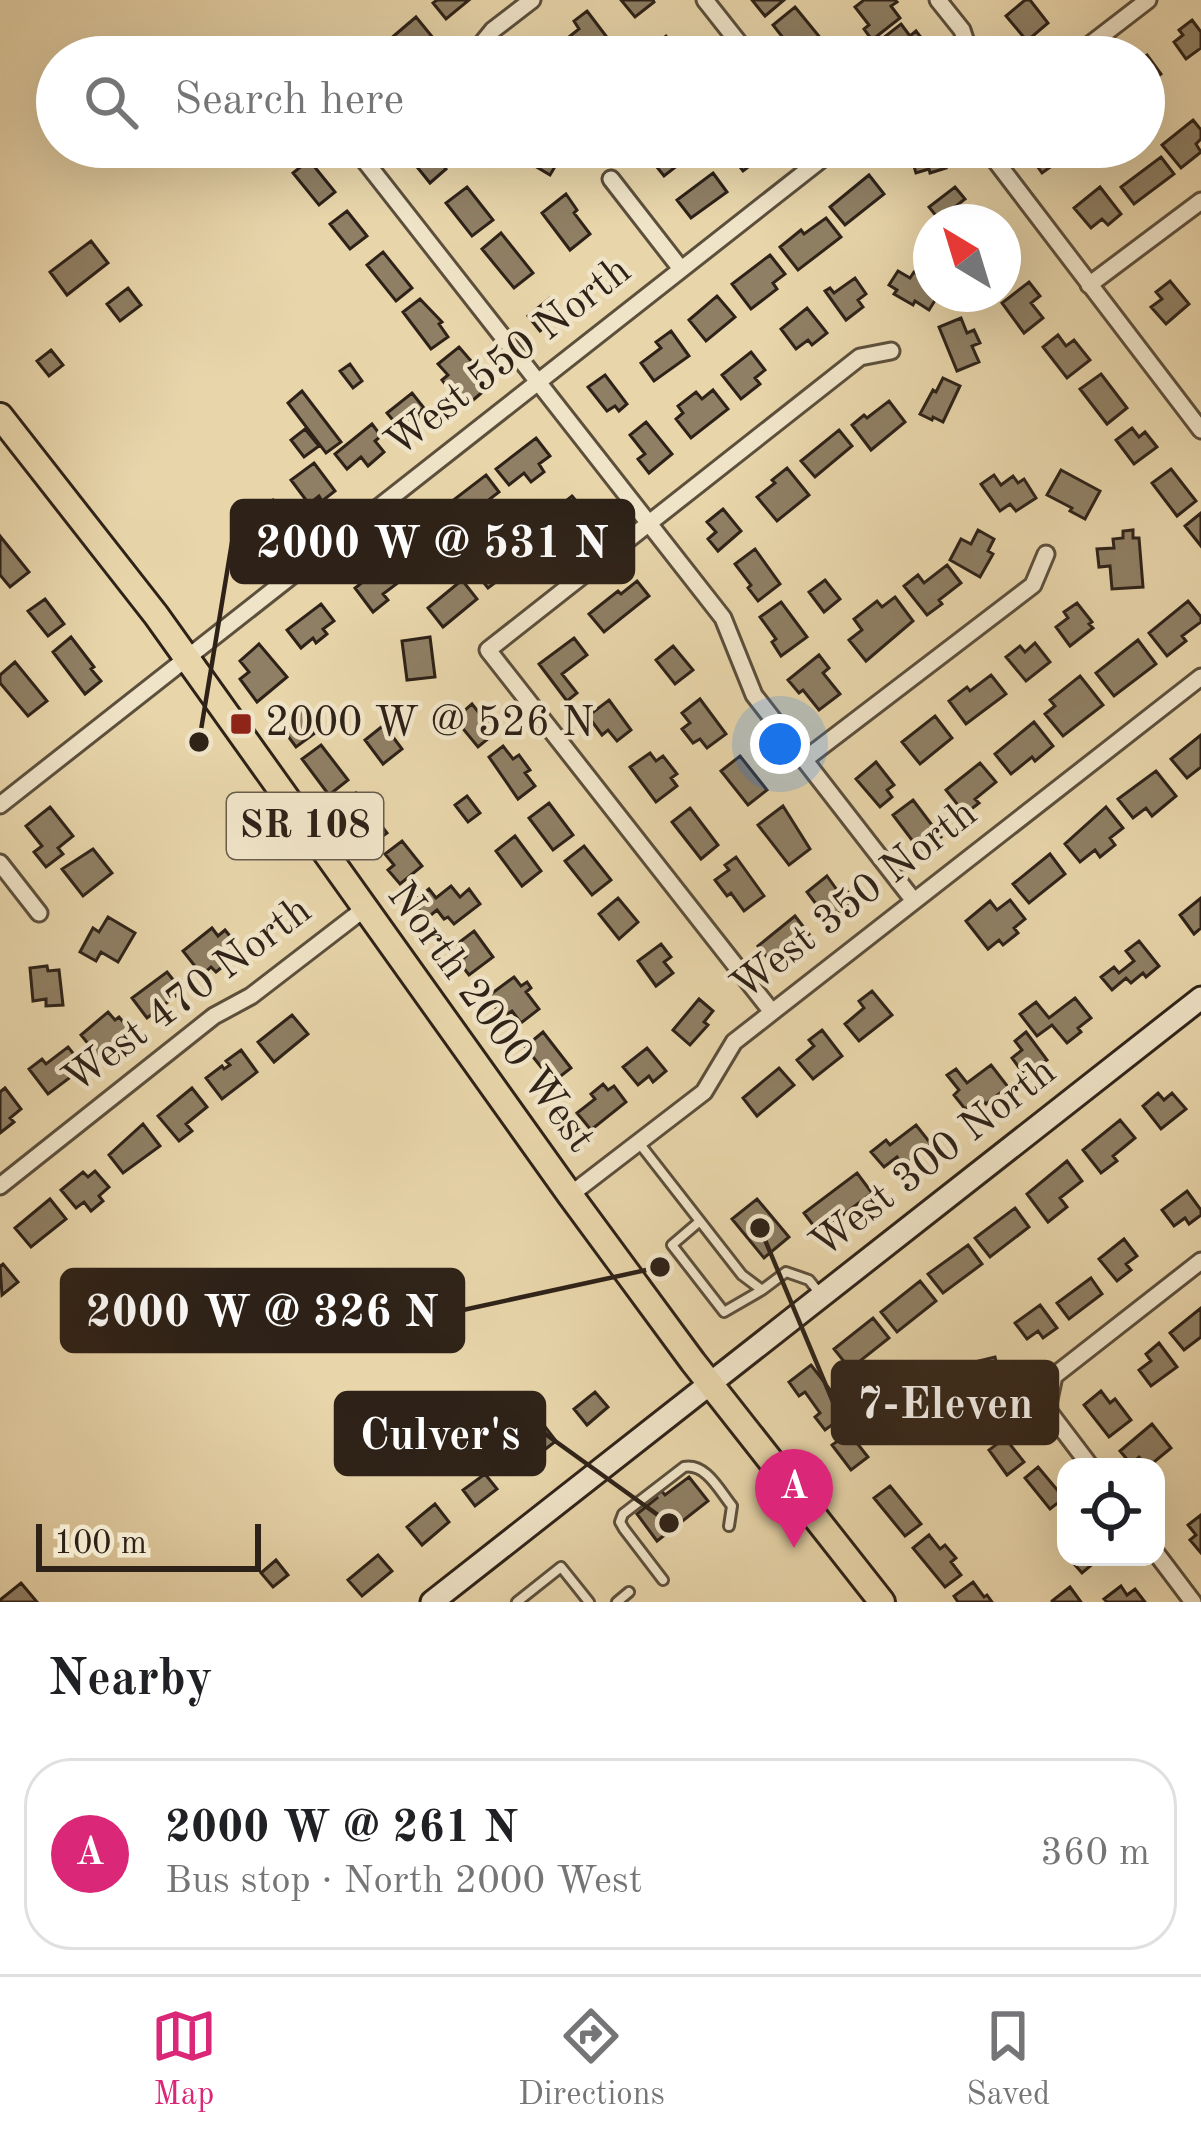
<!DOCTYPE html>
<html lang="en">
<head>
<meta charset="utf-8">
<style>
  :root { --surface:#fff; --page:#f2f2f2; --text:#202124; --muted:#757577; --line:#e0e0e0; --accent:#db2777 }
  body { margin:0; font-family:"Old Standard TT",serif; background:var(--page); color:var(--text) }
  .controls { position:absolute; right:36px; bottom:36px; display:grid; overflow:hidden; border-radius:24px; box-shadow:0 12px 48px #0002 }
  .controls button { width:108px; height:108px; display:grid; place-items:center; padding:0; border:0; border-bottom:3px solid var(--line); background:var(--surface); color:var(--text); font:60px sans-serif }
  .compass { position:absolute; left:913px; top:204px; width:108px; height:108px; border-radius:50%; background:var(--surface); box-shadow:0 12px 48px #0002; rotate:322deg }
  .scale { position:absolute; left:36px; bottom:30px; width:225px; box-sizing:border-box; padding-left:12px; border:6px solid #2e2218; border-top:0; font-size:33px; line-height:42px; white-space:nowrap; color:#2e2218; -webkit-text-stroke:9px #f0e4c8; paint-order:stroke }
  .you { position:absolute; left:780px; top:744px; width:42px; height:42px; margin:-30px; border:9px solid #fff; border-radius:50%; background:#1a73e8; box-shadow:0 0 0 18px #1a73e833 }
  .badge { display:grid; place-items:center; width:78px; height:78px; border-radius:50%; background:var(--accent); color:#fff; font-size:39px; font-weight:700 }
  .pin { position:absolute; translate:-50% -99px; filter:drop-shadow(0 3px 6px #0008) }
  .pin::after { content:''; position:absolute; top:63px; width:42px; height:36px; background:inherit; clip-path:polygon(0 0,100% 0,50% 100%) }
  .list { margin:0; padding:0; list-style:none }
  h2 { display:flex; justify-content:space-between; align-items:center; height:156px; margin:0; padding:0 48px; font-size:51px }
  h2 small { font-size:39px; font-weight:400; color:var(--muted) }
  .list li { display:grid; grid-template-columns:78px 1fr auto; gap:36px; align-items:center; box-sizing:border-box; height:192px; margin:0 24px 24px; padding:0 24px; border:3px solid var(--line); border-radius:48px }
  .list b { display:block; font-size:45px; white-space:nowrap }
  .list p { margin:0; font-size:39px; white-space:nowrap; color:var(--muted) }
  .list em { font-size:39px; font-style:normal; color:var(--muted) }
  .icon { flex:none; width:66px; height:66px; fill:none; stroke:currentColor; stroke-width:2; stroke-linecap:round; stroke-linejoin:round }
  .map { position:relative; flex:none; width:1201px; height:1602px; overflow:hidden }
  .search { position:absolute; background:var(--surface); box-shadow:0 12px 48px #0002; left:36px; right:36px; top:36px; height:132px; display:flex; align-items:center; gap:30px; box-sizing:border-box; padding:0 42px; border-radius:66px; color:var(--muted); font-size:45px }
  .sheet { height:372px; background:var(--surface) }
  nav { display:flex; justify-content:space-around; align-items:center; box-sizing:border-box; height:168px; border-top:3px solid var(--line); background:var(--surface); font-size:33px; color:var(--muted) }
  nav a { display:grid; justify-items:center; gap:6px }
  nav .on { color:var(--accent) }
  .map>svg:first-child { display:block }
  .building { fill:#8f7f64; stroke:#2e2218; stroke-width:3 }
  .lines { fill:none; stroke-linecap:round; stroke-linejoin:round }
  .service-casing { stroke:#5c4f3c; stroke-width:14 }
  .minor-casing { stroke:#5c4f3c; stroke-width:21 }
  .secondary-casing { stroke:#2e2218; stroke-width:27 }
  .primary-casing { stroke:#2e2218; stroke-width:30 }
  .service { stroke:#f0e4c8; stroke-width:8 }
  .minor { stroke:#f0e4c8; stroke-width:15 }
  .secondary { stroke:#f0e4c8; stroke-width:21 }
  .primary { stroke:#e8d5aa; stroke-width:24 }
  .poi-dot { fill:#8f2418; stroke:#f0e4c8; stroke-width:4.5 }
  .labels { text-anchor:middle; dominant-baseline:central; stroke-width:9; stroke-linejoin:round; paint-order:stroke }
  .shield { fill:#f0e4c8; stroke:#685c4d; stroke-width:3 }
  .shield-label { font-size:39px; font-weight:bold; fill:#2e2218 }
  .street-label { font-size:42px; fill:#2e2218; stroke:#f0e4c8 }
  .poi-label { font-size:42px; fill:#2e2218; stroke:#f0e4c8; text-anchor:start }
  .leader { fill:none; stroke:#2e2218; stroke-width:4.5 }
  .callout-dot { fill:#2e2218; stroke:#f0e4c8; stroke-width:4.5 }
  .callout { fill:#2e2218; stroke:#2e2218; stroke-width:4.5 }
  .callout-label { font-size:45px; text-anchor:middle; font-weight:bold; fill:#fff }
</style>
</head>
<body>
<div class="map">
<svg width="1201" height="1602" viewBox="0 0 1201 1602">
  <rect width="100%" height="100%" fill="#e8d5aa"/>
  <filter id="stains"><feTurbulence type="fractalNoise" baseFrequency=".00167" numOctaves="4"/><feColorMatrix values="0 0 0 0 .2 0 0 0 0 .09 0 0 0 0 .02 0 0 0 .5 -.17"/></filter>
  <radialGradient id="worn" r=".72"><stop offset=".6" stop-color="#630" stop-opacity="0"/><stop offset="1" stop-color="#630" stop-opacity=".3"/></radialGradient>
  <path class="building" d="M437 0H469L446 19 433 3Z
    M621 0H653L654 2 635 17Z
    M752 0H784L765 16Z
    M864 0H895L897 2 891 6 900 18 872 40 864 29 869 25 855 7Z
    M1025 0H1030L1048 23 1027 41 1006 16Z
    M795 7 827 46 813 57H798L773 25Z
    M587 11 606 36 578 57 565 40 579 29 574 21Z
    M416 17 434 39 421 49 417 44 403 56 389 40Z
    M1192 20 1201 32V48L1186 59 1174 42 1183 35 1179 30Z
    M901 24 910 36 916 31 929 48 917 57H890L878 42Z
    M666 36 673 46 681 40 694 57H654L648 49Z
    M1147 55 1161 74 1144 87V57Z
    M1193 120 1201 130V139L1196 144 1201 152 1181 168 1162 145Z
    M270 147H299L300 148 279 164 268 148Z
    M421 147H428L446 169 430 183 409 157Z
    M517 147H560L555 155 560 158 550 175 513 153Z
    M641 147H678L687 158 664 176Z
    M725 147H758L764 155 743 171Z
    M908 147H930L932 154 940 151 946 168 930 173 929 169 916 173Z
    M1036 147H1071L1074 150 1042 173 1028 153Z
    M1161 157 1174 174 1134 204 1121 187Z
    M309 160 335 192 319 205 293 173Z
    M713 173 727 192 691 218 677 200Z
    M869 175 884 194 845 225 830 207Z
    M467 187 493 220 472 236 446 203Z
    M955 187 965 199 956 206 969 222H941L929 207Z
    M1100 187 1121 214 1108 225 1102 219 1091 228 1074 208Z
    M566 194 577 210 574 213 590 234 570 250 542 213Z
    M347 211 367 236 350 249 330 224Z
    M826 218 841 237 798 270 780 247 801 230 804 234Z
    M501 233 533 273 514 288 482 249Z
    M91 241 108 263 67 295 50 272Z
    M383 252 412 288 396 301 367 265Z
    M770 255 785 274 773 283 777 289 751 309 732 284Z
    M898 271 910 278 914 272 931 283V294H939L929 310 915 301 913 305 894 294 897 290 889 285Z
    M855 278 866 294 858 300 863 307 846 320 825 291 830 288 834 293Z
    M1170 281 1189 304 1166 324 1151 307 1162 299 1156 292Z
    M1029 282 1040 296 1031 303 1043 318 1024 333 1002 303Z
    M128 288 141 305 120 321 107 304Z
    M717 296 735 317 706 341 689 320Z
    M550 298 563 313 540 331 528 316Z
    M420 299 442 322 439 324 448 337 431 349 403 312Z
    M807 308 827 333 812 345 808 340 796 349 781 329Z
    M961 318 967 333 974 330 980 343 972 346 979 362 957 371 939 327Z
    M671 331 689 356 654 381 641 363 661 348 656 342Z
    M1058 335 1066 346 1074 340 1090 360 1067 378 1043 347Z
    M459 347 478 369 473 373 486 389 472 401 468 396 460 403 442 380 448 375 438 364Z
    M51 350 63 365 49 376 37 361Z
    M751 352 765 370 755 378 760 384 741 399 722 375Z
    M350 364 362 381 353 388 340 371Z
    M1101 374 1127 408 1107 424 1080 389Z
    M605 375 627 404 619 411 615 406 607 411 588 387Z
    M943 378 960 386 943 422 933 417 932 420 920 414 933 390 936 392Z
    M713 390 728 409 691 438 676 419 683 413 678 406 696 392 702 399Z
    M302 391 341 442 326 453 288 403Z
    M412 393 424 408 417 414 423 421 405 435 387 413Z
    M889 401 905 422 871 450 852 425 864 415 867 418Z
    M646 422 672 454 649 473 638 459 645 454 630 435Z
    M372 424 381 436 375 441 384 452 368 466 361 457 347 469 335 454Z
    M1132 428 1139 437 1145 432 1157 447 1134 464 1116 440Z
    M305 429 319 446 304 457 291 440Z
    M839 430 852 446 815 477 801 461Z
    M536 438 550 456 539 464 544 472 531 482 524 473 509 485 496 469Z
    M314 463 335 491 322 501 319 496 309 504 291 480Z
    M787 468 809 495 777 521 757 497 775 483 772 480Z
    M1171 469 1196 501 1177 516 1152 483Z
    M1061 470 1100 491 1085 519 1070 511 1072 508 1047 495Z
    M486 475 499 492 460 522 447 505Z
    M994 475 1001 485 1013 476 1018 483 1024 479 1036 498 1016 511 1010 504 1000 511 981 484Z
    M572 496 589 516 552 546 536 525Z
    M273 500 291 524 268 542 249 518Z
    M723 509 741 531 718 551 708 539 716 532 707 522Z
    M1201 513V546L1185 526Z
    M978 530 994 539 988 551 993 554 980 577 950 560 961 539 971 544Z
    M1133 530V538H1139L1143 587 1112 589 1110 566 1099 567 1097 549 1114 548 1113 539 1123 538V531Z
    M0 536 29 572 10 587 0 575Z
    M514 541 529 559 522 565 526 569 513 579 508 573 488 588 475 572Z
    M755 549 780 584 758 601 748 588 751 585 735 564Z
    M381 558 399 582 383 594 388 600 373 612 355 588 372 575 367 569Z
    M947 565 961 583 939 600 942 604 927 615 904 586 918 575 924 583Z
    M462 580 477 599 443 627 428 608Z
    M825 580 840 599 824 612 809 592Z
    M637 581 649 596 604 632 589 614 618 591 621 594Z
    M895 597 913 621 866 661 849 640 862 630 854 619 877 601 882 607Z
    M45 599 64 624 48 636 28 611Z
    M1188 601 1201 617V622L1182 636 1186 641 1167 656 1149 633Z
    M781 602 807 637 781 656 772 642 776 639 760 617Z
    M1077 603 1092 622 1089 624 1093 628 1070 646 1056 627 1068 618 1064 612Z
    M321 604 334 621 323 629 327 634 316 643 313 638 301 648 287 630Z
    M71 637 94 667 91 669 101 681 85 694 53 652Z
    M430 637 435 677 407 680 402 641Z
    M574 638 587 655 562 674 577 693 567 701 539 664Z
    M1138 640 1156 664 1114 696 1096 673Z
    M1035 643 1050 662 1026 681 1006 657 1020 646 1025 652Z
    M259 644 287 677 257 702 240 679 249 672 240 661Z
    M673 646 693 670 675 684 656 660Z
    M819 655 829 668 823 673 840 694 819 710 803 690 799 693 788 680Z
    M15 662 47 701 28 716 0 683V675Z
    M991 675 1006 694 966 724 949 701 967 687 970 691Z
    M1080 676 1103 705 1063 736 1045 714 1055 706 1050 700Z
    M700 699 726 734 707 748 700 739 693 743 682 729 690 723 682 713Z
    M609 700 631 730 617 741 608 730 602 735 588 716Z
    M280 704 288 714 301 704 316 724 311 728 315 733 296 747 270 712Z
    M472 704 495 733 478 747 455 719Z
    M935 716 952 738 920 764 902 742Z
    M1034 722 1053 746 1035 761 1032 757 1011 774 995 754Z
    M384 725 402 749 383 764 365 740Z
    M1201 735V767L1187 778 1171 759Z
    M321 745 348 780 329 795 302 759Z
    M503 746 513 759 519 755 530 770 525 773 535 786 518 799 489 757Z
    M650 753 656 761 663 756 677 774 671 778 677 786 656 802 630 767Z
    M740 756 767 790 748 805 721 771Z
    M876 762 894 785 887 790 892 797 880 807 856 779Z
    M980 763 996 782 975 799 979 803 965 814 946 790Z
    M1156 771 1176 796 1152 816 1146 808 1133 818 1118 799Z
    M356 793 387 833 368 847 359 835 356 838 343 822 347 818 339 807Z
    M467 796 480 813 468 822 455 805Z
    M913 800 941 837 921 852 893 815Z
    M549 803 573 835 553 850 529 818Z
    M783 806 810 849 789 865 758 825Z
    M50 807 73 836 58 848 63 854 46 867 34 852 42 846 26 826Z
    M1106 807 1123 828 1110 838 1115 845 1100 857 1095 850 1080 862 1065 844Z
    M690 808 718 845 701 859 672 822Z
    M515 836 541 871 522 886 496 851Z
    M402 841 422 866 400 884 388 870 394 865 385 854Z
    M584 846 611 880 592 895 565 861Z
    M93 849 112 873 83 896 62 869Z
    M1050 854 1065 874 1029 903 1013 884Z
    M736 857 764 896 744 911 731 893 727 896 715 880 729 870 725 865Z
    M827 876 837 890 843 886 855 901 828 920 807 892Z
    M451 886 460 897 469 889 480 904 454 924 448 917 444 919 437 910 426 919 413 902 429 889 436 898Z
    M618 898 638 922 619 939 599 914Z
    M1201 898V928L1194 934 1180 915Z
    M1010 900 1025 919 1014 928 1018 933 1003 945 999 940 988 949 966 921 990 901 997 910Z
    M795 916 809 934 772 963 758 946Z
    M108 917 135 933 118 962 101 952 96 961 80 952 93 928 99 932Z
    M212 928 218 936 225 930 242 951 216 972 211 967 202 975 183 951Z
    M474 931 493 957 469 975 459 962 466 956 457 944Z
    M1139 941 1159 966 1146 977 1143 973 1131 983 1126 978 1112 990 1101 977 1114 967 1119 973 1134 961 1126 951Z
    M661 944 671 957 664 962 673 973 656 986 638 961Z
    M47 966 48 971 59 970 63 1005 46 1006V999L33 1001 30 968Z
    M167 972 182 991 147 1018 132 998Z
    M514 977 521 986 527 982 531 988 526 992 539 1009 521 1023 512 1011 503 1017 487 997Z
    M872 991 892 1015 859 1041 845 1024 864 1008 859 1001Z
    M1075 998 1091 1018 1078 1028 1081 1032 1067 1043 1052 1025 1037 1036 1020 1014 1036 1002 1049 1018Z
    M699 999 713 1011 704 1022 708 1025 690 1045 673 1030Z
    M108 1012 115 1020 119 1017 130 1030 98 1056 81 1035Z
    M292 1015 308 1034 274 1062 258 1042Z
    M822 1030 842 1056 813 1079 797 1060 814 1046 809 1040Z
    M543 1032 571 1068 553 1082 525 1047Z
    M1026 1032 1047 1060 1025 1076 1012 1058 1022 1050 1015 1041Z
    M68 1047 84 1067 48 1094 29 1069 42 1059 46 1064Z
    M647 1048 666 1071 653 1082 649 1076 638 1085 623 1067Z
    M241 1050 257 1072 222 1099 206 1078 222 1066 224 1069 230 1065 226 1061Z
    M991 1065 1008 1087 986 1104 980 1097 965 1109 954 1095 959 1090 947 1075 956 1069 967 1083Z
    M779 1068 794 1085 757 1116 743 1098Z
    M603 1084 608 1090 614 1086 626 1102 591 1130 577 1113 595 1099 591 1094Z
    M5 1088 21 1109 10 1118 14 1122 0 1133V1092Z
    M192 1088 207 1107 186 1124 192 1131 179 1141 158 1116Z
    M1158 1093 1164 1100 1172 1093 1186 1109 1161 1129 1143 1106Z
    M1120 1120 1135 1138 1113 1156 1117 1161 1101 1173 1083 1150Z
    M143 1124 160 1146 123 1173 109 1155Z
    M916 1125 931 1144 903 1166 897 1157 884 1167 871 1152 886 1140 890 1145Z
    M1067 1161 1082 1181 1060 1198 1067 1207 1048 1222 1027 1194Z
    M95 1171 109 1187 99 1196 103 1201 91 1211 84 1202 76 1208 61 1190 83 1172 88 1177Z
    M857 1173 872 1193 819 1233 804 1213Z
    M1187 1191 1201 1210V1215L1189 1224 1185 1218 1174 1226 1162 1210Z
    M50 1199 66 1219 31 1247 15 1228Z
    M757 1199 789 1237 764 1258 732 1219Z
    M1015 1208 1029 1227 990 1257 975 1238Z
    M1124 1239 1137 1256 1126 1264 1131 1270 1117 1281 1099 1259Z
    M968 1245 982 1264 943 1293 928 1274Z
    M3 1264 18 1282 2 1295 0 1266Z
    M1091 1278 1102 1294 1069 1319 1057 1303Z
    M920 1281 936 1301 897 1332 881 1312Z
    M1040 1305 1057 1328 1043 1338 1038 1331 1027 1339 1015 1323Z
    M1201 1308V1337L1184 1350 1170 1333Z
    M873 1318 889 1338 850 1369 834 1349Z
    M1159 1343 1177 1367 1151 1386 1139 1370 1151 1361 1146 1354Z
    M995 1357 1007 1406 986 1411 974 1362Z
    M811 1365 848 1413 825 1430 815 1417 820 1413 805 1392 799 1396 789 1382Z
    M1101 1391 1110 1403 1115 1399 1131 1420 1109 1437 1084 1405Z
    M595 1392 608 1407 587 1425 574 1409Z
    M525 1424 531 1433 543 1424 556 1441 521 1468 507 1450 513 1446 507 1438Z
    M1152 1424 1171 1448 1148 1467 1139 1457 1131 1464 1120 1451Z
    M849 1433 868 1457 851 1470 832 1445Z
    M1005 1438 1024 1462 1007 1475 989 1450Z
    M1038 1467 1064 1498 1050 1509 1025 1478Z
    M485 1474 497 1489 475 1506 463 1490Z
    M689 1477 708 1501 657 1541 637 1514 657 1498 654 1494 660 1489 665 1495Z
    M890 1486 921 1524 905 1536 874 1498Z
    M435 1504 449 1522 422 1545 407 1527Z
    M1201 1515V1553L1190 1540 1196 1535 1188 1525Z
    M929 1535 940 1549 945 1545 956 1558 951 1562 961 1575 945 1587 913 1548Z
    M378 1555 392 1571 362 1596 348 1580Z
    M1068 1557H1101L1082 1573Z
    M276 1560 288 1575 273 1587 261 1573Z
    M973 1582 984 1597 987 1595 992 1602H958L954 1596Z
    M21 1583 37 1602H2L0 1600Z
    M1121 1586 1127 1595 1135 1589 1145 1602H1107L1104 1599Z
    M1070 1587 1081 1602H1052V1601Z"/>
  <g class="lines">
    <defs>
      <path id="service" d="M639 1143 742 1275 762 1290 786 1272 809 1280 821 1295
        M700 1221 672 1245 724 1312 762 1290
        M663 1580 624 1529 620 1522 623 1514 684 1467C706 1463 719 1490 732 1506L729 1526
        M517 1602 561 1567 589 1602
        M617 1602 629 1592"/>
      <path id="minor" d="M705 0 750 57
        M938 0 962 30 971 57
        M471 57 493 30 532 0
        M1074 57 1148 0
        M354 147 723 618 754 695 914 901
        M985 147 1201 430
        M611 179 681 269
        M1089 285 1201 201
        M804 760 1033 585 1046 554
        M0 805 837 147
        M0 863 39 913
        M772 1012 488 650 860 357 891 351
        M0 1186 214 1016 251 996 364 909
        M570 1195 704 1092 734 1042 1201 677
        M1091 1467 1047 1409 1054 1376 1201 1261
        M1156 1553 1193 1602"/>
      <path id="secondary" d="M432 1602 1201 998"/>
      <path id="primary" d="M0 416 156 615 570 1195 693 1362 882 1602"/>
    </defs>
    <use href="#service" class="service-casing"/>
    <use href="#minor" class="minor-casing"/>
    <use href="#secondary" class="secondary-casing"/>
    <use href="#primary" class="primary-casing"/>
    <use href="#service" class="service"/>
    <use href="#minor" class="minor"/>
    <use href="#secondary" class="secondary"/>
    <use href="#primary" class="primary"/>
  </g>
  <rect class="poi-dot" x="229" y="712" width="24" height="24" rx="6"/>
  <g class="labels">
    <rect class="shield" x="227" y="793" width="156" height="66" rx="9"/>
    <g class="shield-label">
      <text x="305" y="826">SR 108</text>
    </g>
    <g class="street-label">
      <text transform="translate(509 358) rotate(-38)">West 550 North</text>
      <text transform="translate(855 901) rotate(-38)">West 350 North</text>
      <text transform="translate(188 996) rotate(-37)">West 470 North</text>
      <text transform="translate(490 1018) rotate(54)">North 2000 West</text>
      <text transform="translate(934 1159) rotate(-38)">West 300 North</text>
    </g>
    <g class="poi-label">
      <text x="265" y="724">2000 W @ 526 N</text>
    </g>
  </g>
  <path class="leader" d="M199 742L232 542M660 1267L463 1310M760 1228L833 1402M669 1523L544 1433"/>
  <g class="callout-dot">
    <circle cx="199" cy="742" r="12"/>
    <circle cx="660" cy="1267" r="12"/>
    <circle cx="760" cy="1228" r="12"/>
    <circle cx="669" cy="1523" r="12"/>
  </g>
  <g class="callout">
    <rect x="232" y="501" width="401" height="81" rx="12"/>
    <rect x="62" y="1270" width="401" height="81" rx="12"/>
    <rect x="833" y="1362" width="224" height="81" rx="12"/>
    <rect x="336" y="1393" width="208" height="81" rx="12"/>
  </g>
  <g class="callout-label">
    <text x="432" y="557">2000 W @ 531 N</text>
    <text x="262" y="1326">2000 W @ 326 N</text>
    <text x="945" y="1418">7-Eleven</text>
    <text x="440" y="1449">Culver's</text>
  </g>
  <rect width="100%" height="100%" filter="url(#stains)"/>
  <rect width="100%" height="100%" fill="url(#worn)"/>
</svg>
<div class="controls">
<button><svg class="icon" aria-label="locate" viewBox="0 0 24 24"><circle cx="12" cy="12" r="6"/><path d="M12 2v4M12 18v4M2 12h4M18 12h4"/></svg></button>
</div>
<svg class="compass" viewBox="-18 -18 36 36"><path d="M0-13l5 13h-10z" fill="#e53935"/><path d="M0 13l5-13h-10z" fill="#757577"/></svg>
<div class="scale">100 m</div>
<div class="you"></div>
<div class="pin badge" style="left:794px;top:1548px">A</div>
<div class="search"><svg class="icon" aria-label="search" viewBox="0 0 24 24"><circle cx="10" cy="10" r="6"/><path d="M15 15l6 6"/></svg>Search here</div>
</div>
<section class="sheet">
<h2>Nearby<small></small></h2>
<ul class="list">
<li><span class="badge">A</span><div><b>2000 W @ 261 N</b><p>Bus stop · North 2000 West</p></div><em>360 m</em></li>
</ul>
</section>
<nav>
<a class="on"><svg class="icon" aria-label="map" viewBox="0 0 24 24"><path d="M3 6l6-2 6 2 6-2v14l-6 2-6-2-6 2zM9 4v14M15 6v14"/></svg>Map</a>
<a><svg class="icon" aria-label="directions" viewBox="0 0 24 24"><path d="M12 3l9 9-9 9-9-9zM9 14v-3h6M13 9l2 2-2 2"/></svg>Directions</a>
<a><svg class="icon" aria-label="saved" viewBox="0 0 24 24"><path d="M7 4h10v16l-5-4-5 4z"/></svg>Saved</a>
</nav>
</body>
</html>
